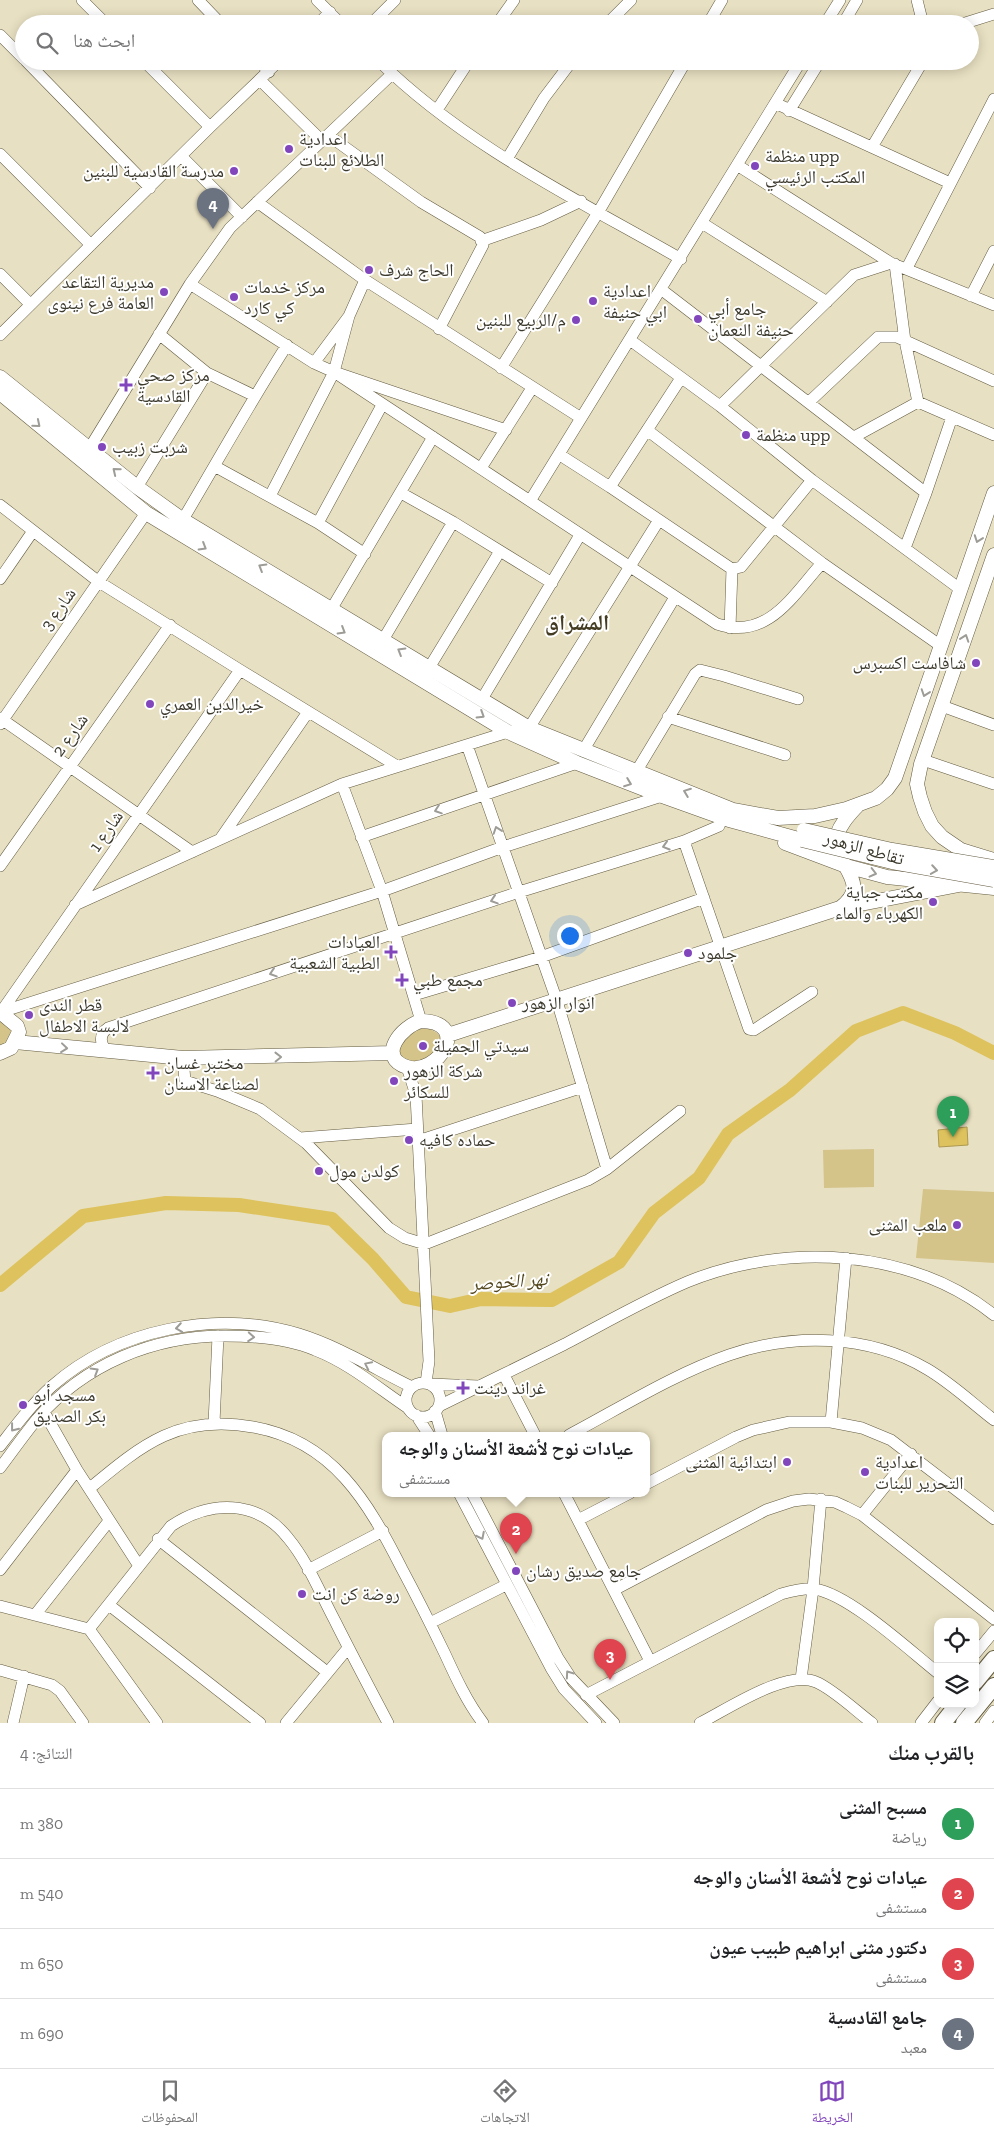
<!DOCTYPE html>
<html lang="ar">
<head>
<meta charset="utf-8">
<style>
  :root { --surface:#fff; --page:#f2f2f2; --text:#202124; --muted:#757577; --line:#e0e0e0; --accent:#8246bc }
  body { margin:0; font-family:"Zilla Slab","Noto Naskh Arabic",serif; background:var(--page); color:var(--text); direction:rtl }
  .controls { position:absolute; right:15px; bottom:15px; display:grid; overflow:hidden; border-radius:10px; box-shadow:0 2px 12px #0003 }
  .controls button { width:45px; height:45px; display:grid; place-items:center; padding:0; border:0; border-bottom:1px solid var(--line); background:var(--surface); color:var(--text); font:25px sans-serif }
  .you { position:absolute; left:569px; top:935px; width:18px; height:18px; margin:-12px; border:4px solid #fff; border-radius:50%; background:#1a73e8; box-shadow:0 0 0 8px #1a73e833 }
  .badge { display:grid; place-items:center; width:32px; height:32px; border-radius:50%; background:var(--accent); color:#fff; font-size:16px; font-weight:700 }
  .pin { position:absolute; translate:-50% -41px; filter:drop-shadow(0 1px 2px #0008) }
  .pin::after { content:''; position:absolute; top:26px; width:18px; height:15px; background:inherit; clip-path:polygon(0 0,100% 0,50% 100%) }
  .popup { position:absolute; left:382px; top:1432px; width:268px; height:65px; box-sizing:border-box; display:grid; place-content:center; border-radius:10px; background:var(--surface); filter:drop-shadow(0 1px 4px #0005); font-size:16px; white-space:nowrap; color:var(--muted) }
  .popup b { font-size:19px; color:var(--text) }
  .popup::after { content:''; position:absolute; left:50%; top:100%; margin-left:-10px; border:10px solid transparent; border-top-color:var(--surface) }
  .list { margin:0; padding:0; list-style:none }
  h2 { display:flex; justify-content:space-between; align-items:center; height:65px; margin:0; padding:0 20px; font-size:21px }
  h2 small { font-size:16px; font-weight:400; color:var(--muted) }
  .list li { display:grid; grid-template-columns:32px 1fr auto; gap:15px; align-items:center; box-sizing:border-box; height:70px; padding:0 20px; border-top:1px solid var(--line) }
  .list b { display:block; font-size:19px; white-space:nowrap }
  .list p { margin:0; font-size:16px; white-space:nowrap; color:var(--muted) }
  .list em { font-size:16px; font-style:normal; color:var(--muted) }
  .icon { flex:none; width:28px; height:28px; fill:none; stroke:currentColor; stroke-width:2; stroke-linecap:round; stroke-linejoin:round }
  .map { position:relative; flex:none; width:994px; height:1723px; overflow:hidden; direction:ltr }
  .search { position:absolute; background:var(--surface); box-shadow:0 2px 12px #0003; left:15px; right:15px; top:15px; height:55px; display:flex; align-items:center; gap:12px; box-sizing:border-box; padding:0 18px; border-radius:28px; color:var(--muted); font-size:19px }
  .sheet { height:345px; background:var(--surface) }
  nav { display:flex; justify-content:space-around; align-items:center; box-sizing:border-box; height:70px; border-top:1px solid var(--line); background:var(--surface); font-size:14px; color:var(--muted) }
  nav a { display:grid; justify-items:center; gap:2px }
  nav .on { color:var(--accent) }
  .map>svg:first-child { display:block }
  .green { fill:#d4c48a }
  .water { fill:#ddc25d; stroke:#ad994f }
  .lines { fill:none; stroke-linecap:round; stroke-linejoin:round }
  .river { stroke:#ddc25d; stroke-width:14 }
  .minor-casing { stroke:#635b41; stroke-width:12 }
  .major-casing { stroke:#635b41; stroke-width:15 }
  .highway-casing { stroke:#635b41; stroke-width:18 }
  .minor { stroke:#fff; stroke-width:11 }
  .major { stroke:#fff; stroke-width:14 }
  .highway { stroke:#fff; stroke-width:16 }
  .major-bridge-casing { stroke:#635b41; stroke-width:15; stroke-linecap:butt }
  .major-bridge { stroke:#fff; stroke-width:14 }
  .oneway { stroke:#9e9c96 }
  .poi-dot { fill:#8246bc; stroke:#fff; stroke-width:2 }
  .labels { text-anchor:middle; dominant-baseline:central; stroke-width:4; stroke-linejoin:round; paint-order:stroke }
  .poi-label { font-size:18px; fill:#3c392d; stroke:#fff; text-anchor:start }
  .street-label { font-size:18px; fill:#3c392d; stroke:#fff }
  .water-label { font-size:19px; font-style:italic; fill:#53471d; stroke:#fff }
  .district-label { font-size:22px; font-weight:bold; fill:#433c23; stroke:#fff }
</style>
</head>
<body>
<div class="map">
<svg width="994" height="1723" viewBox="0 0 994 1723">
  <rect width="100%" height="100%" fill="#e8e0c2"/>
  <path class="green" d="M0 1017 9 1026 12 1034 5 1044 0 1046Z
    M427 1028C460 1040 428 1057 413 1066L399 1055C401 1037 410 1030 427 1028Z
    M874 1149V1187L824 1188 823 1150Z
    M923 1189 994 1192V1263L916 1258Z"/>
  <path class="water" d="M967 1127 968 1145 939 1147 938 1130Z"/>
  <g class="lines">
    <path class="river" d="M0 1285 83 1216 166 1203 239 1205 332 1219 373 1259 406 1297 450 1306 481 1299 552 1300 619 1262 654 1213 699 1178 728 1134 790 1090 856 1031 903 1013 955 1033 994 1053"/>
    <defs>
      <path id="minor" d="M82 0 106 24
        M198 0 221 24
        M317 0 341 24
        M917 0 923 24
        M318 24 330 12
        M371 24 395 0
        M497 24 514 0
        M607 24 631 0
        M708 24 722 0
        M825 24 840 0
        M843 24 857 0
        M962 24 994 14
        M0 35 24 59
        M26 61 150 188
        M144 61 210 127
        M259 61 269 72
        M379 61C464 145 578 200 681 259
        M260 80 322 141
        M775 103 950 183
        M437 110 469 61
        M789 111 820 61
        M328 135 421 202 480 237 483 245 439 329
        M872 147 923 61
        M0 154 91 245
        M182 157 242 217
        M507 159 544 98 572 61
        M737 165 891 263
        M257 202 365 280 581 418
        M702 223 827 302
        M481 241 541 220 581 201
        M895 264 905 341 918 402
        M907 268 994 99
        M0 274 30 304
        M190 284 314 363 334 372 717 624C768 641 793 595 822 563
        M662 290 926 493
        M971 296 994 251
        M349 316 334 372 506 430
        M159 334 207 373 255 396
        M0 335 210 127 279 61
        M630 340 720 406 812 480 960 589
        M314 363 349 316 365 280
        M501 368 599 211 686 61
        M809 402 878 337H897L994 381
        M720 406 854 275 891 263 994 305
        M647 430 822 563 941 646
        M854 437 918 402 994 435
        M89 449 190 284 230 228 392 74
        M560 455 610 487 732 569 741 567 812 480
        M216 467 318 523 365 554
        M481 468 532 388
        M137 487 207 373
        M610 487 681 378
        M401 493 453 522 552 583
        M270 496 334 372
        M530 501 801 61
        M0 505 99 582 240 670 397 766
        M318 523 382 405
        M179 526C215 466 249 404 287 345
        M905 548 926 493 952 417
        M0 579 33 531
        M332 608 433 437
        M730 628 732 569
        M383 640 453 522
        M429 668 500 551
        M482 699 580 535
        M942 706 994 725
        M668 717 785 755
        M0 718 192 852
        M0 724 146 513
        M529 728 659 520
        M467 745 557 1001 607 1169
        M583 751 675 597
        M923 760 994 784
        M636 772 695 674 700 670 724 676 798 699
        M342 784 382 891 421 1021
        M361 837 577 763
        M221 838 308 712
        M684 841 749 1029 754 1030 812 992
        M0 866 170 625
        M75 905 342 784 508 732
        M414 995 541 957 704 898
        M1 1012 382 891 503 847 662 796
        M1 1012 240 670
        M109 1052C99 1045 99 1034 108 1028L519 892 684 841 719 826 722 818
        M183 1058 185 1081 217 1091 260 1109 306 1143 389 1228 405 1238 425 1244 588 1180 607 1169 680 1111
        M407 1067 416 1095 429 1361 426 1383
        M300 1138 417 1129
        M418 1141 583 1087
        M504 1375 535 1435
        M406 1400a17 17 0 1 1 34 0a17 17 0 1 1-34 0Z
        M431 1384 478 1386
        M439 1406C481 1385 523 1365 565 1344 605 1323 645 1300 687 1282 784 1242 910 1248 994 1315
        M435 1411 442 1435
        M44 1412 77 1470 139 1566
        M416 1415 429 1435
        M831 1422 846 1258
        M214 1423 218 1336
        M569 1435C620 1408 674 1374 729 1355 793 1333 868 1334 927 1369 951 1383 972 1403 994 1420
        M0 1446C16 1425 32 1404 52 1386 117 1329 216 1309 299 1334 338 1346 375 1369 412 1387
        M0 1468C12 1452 24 1435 37 1419 85 1364 153 1336 225 1336 255 1336 287 1338 315 1350 349 1363 378 1388 408 1408
        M646 1484 736 1437 753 1430 789 1422H831L862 1428 891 1440 994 1519
        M90 1488C143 1444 179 1414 253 1427 333 1441 368 1502 402 1569 417 1597 431 1625 445 1654 456 1678 467 1702 483 1723
        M459 1493 551 1668 564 1689 596 1723
        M472 1493 558 1658 571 1678 614 1723
        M564 1493 650 1661
        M862 1515 911 1454
        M578 1520 630 1493
        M158 1539 327 1672
        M0 1570 77 1470
        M308 1570 383 1531
        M614 1590 766 1510 793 1501 809 1499 835 1502 846 1507 862 1515 994 1619
        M109 1605 260 1723
        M0 1606 89 1629 157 1723
        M35 1615 109 1521
        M430 1623 506 1585
        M89 1629 171 1526C210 1500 257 1499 288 1538 308 1562 320 1593 335 1621 352 1655 370 1689 388 1723
        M975 1654 994 1631
        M0 1670 52 1685 60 1691 83 1723
        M801 1679 813 1589 821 1499
        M586 1695 781 1594C792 1591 804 1588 815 1589 850 1595 909 1650 938 1673
        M13 1723 24 1676
        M286 1723 348 1648
        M700 1723C728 1709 787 1669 816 1682 833 1689 856 1711 872 1723
        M921 1723 938 1701
        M985 1723 994 1711"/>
      <path id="major" d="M0 377 137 487 183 520 529 728 733 810 778 818 815 816 846 809 876 798 887 789 895 778 994 493
        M0 393 146 513 508 732 577 763 662 796 729 820 802 840
        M994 555 921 764 917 784 920 797 925 812 932 826 942 837 961 850 994 860
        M785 843 846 866 887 877 994 888
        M840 908C875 882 830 863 837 835 841 823 849 815 857 806
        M0 1012 17 1026 19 1032 11 1048 0 1053
        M421 1021C473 1022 437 1077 407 1067 376 1057 402 1026 421 1021Z
        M448 1035 840 908 959 885C974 875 974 862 961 850
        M15 1042 183 1058 393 1053"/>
      <path id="highway" d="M975 1682 994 1659
        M943 1723 958 1704
        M964 1723 994 1686"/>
    </defs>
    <use href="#minor" class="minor-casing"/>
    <use href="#major" class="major-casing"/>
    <use href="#highway" class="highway-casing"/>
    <use href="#minor" class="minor"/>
    <use href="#major" class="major"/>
    <use href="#highway" class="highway"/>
    <defs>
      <path id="major-bridge" d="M804 830 892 850 994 867
        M802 840 892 862 994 880"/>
    </defs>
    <use href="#major-bridge" class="major-bridge-casing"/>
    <use href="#major-bridge" class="major-bridge"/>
  </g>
  <defs><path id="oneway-chevron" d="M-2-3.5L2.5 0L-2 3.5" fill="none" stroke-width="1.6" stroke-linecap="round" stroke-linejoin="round" transform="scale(1.25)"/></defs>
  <g class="oneway">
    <use href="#oneway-chevron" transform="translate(37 424) rotate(40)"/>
    <use href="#oneway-chevron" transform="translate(116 471) rotate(-141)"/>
    <use href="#oneway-chevron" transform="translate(978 539) rotate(110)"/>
    <use href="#oneway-chevron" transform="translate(203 547) rotate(31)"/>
    <use href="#oneway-chevron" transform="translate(262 567) rotate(-149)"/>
    <use href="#oneway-chevron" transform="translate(342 631) rotate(31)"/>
    <use href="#oneway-chevron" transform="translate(965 638) rotate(-71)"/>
    <use href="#oneway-chevron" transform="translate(401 651) rotate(-149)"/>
    <use href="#oneway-chevron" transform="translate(925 693) rotate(109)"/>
    <use href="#oneway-chevron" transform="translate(481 715) rotate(32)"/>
    <use href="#oneway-chevron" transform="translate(628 783) rotate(21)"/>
    <use href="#oneway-chevron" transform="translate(687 792) rotate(-159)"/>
    <use href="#oneway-chevron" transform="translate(438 810) rotate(161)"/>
    <use href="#oneway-chevron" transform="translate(497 830) rotate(-109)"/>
    <use href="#oneway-chevron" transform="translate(666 846) rotate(163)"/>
    <use href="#oneway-chevron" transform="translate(934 870) rotate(9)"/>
    <use href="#oneway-chevron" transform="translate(873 873) rotate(14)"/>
    <use href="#oneway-chevron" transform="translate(494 900) rotate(162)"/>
    <use href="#oneway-chevron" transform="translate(273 973) rotate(162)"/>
    <use href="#oneway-chevron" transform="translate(64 1048) rotate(6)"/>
    <use href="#oneway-chevron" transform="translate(278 1057) rotate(-1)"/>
    <use href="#oneway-chevron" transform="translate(179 1328) rotate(171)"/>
    <use href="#oneway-chevron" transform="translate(251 1337) rotate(4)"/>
    <use href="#oneway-chevron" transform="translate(368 1365) rotate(-154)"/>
    <use href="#oneway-chevron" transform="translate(95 1371) rotate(-31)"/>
    <use href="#oneway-chevron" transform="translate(14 1428) rotate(128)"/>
    <use href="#oneway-chevron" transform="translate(481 1536) rotate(63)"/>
    <use href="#oneway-chevron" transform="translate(569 1674) rotate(-125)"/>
  </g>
  <g class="poi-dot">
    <circle cx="289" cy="149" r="5"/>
    <circle cx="755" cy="166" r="5"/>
    <circle cx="234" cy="171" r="5"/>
    <circle cx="369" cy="270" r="5"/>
    <circle cx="164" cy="292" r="5"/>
    <circle cx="234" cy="297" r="5"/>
    <circle cx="593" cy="301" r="5"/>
    <circle cx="698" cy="319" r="5"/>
    <circle cx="576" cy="320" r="5"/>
    <path d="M123.5 377.5h5v5h5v5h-5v5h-5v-5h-5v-5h5z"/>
    <circle cx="746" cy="435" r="5"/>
    <circle cx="102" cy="447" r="5"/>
    <circle cx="976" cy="663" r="5"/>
    <circle cx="150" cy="704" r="5"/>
    <circle cx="933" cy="902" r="5"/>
    <path d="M388.5 944.5h5v5h5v5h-5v5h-5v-5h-5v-5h5z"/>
    <circle cx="688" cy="953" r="5"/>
    <path d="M399.5 972.5h5v5h5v5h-5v5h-5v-5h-5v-5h5z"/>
    <circle cx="512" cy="1003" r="5"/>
    <circle cx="29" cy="1015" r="5"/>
    <circle cx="423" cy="1046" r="5"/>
    <path d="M150.5 1065.5h5v5h5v5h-5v5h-5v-5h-5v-5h5z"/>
    <circle cx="394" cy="1081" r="5"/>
    <circle cx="409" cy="1140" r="5"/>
    <circle cx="319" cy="1171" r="5"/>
    <circle cx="957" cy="1225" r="5"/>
    <path d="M460.5 1380.5h5v5h5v5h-5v5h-5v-5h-5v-5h5z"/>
    <circle cx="23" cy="1405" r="5"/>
    <circle cx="787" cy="1462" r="5"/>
    <circle cx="865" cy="1472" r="5"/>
    <circle cx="516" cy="1571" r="5"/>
    <circle cx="302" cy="1594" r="5"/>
  </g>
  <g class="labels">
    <g class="poi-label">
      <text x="299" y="139">اعدادية<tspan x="299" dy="21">الطلائع للبنات</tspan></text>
      <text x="765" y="156">منظمة upp<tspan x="765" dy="21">المكتب الرئيسي</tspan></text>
      <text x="224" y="171" text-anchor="end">مدرسة القادسية للبنين</text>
      <text x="379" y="270">الحاج شرف</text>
      <text x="154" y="282" text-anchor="end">مديرية التقاعد<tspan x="154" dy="21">العامة فرع نينوى</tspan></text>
      <text x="244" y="287">مركز خدمات<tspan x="244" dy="21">كي كارد</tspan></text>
      <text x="603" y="291">اعدادية<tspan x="603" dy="21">ابي حنيفة</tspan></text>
      <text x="708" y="309">جامع أبي<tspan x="708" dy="21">حنيفة النعمان</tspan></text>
      <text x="566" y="320" text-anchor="end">م/الربيع للبنين</text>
      <text x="137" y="375">مركز صحي<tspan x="137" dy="21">القادسية</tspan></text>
      <text x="756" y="435">منظمة upp</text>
      <text x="112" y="447">شربت زبيب</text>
      <text x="966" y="663" text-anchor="end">شافاست اكسبرس</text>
      <text x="160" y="704">خيرالدين العمري</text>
      <text x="923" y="892" text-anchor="end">مكتب جباية<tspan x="923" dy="21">الكهرباء والماء</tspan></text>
      <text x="380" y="942" text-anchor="end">العيادات<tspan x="380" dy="21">الطبية الشعبية</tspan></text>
      <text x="698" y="953">جلمود</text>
      <text x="413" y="980">مجمع طبي</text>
      <text x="522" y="1003">انوار الزهور</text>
      <text x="39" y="1005">قطر الندى<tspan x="39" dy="21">لالبسة الاطفال</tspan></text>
      <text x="433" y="1046">سيدتي الجميلة</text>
      <text x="164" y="1063">مختبر غسان<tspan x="164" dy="21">لصناعة الاسنان</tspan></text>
      <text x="404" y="1071">شركة الزهور<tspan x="404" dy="21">للسكائر</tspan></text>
      <text x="419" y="1140">حماده كافيه</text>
      <text x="329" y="1171">كولدن مول</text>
      <text x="947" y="1225" text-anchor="end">ملعب المثنى</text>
      <text x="474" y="1388">غراند دينت</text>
      <text x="33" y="1395">مسجد أبو<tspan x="33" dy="21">بكر الصديق</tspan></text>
      <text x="777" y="1462" text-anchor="end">ابتدائية المثنى</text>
      <text x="875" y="1462">اعدادية<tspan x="875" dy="21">التحرير للبنات</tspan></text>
      <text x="526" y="1571">جامع صديق رشان</text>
      <text x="312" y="1594">روضة كن انت</text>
    </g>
    <g class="street-label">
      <text transform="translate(58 609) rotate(-55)">شارع 3</text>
      <text transform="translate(70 735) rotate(-54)">شارع 2</text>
      <text transform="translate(106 831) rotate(-55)">شارع 1</text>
      <text transform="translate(864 848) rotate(16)">تقاطع الزهور</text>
    </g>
    <g class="water-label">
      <text transform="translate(509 1281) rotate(-4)">نهر الخوصر</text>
    </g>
    <g class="district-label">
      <text x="577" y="622">المشراق</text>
    </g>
  </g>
</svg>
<div class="controls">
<button><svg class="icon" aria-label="locate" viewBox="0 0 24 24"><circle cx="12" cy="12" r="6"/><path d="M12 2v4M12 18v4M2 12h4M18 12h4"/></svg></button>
<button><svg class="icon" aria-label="layers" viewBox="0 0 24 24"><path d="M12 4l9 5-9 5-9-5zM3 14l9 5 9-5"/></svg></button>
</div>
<div class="you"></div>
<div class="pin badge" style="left:953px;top:1137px;background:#2e9e5b">1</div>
<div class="pin badge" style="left:516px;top:1554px;background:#e0444e">2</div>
<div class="popup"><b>عيادات نوح لأشعة الأسنان والوجه</b>مستشفى</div>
<div class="pin badge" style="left:610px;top:1680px;background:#e0444e">3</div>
<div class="pin badge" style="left:213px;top:229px;background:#6b7280">4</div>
<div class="search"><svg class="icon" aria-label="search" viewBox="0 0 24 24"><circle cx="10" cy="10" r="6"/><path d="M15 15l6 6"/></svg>ابحث هنا</div>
</div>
<section class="sheet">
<h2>بالقرب منك<small>النتائج: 4</small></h2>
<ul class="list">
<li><span class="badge" style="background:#2e9e5b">1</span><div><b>مسبح المثنى</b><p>رياضة</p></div><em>380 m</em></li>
<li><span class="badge" style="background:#e0444e">2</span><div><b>عيادات نوح لأشعة الأسنان والوجه</b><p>مستشفى</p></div><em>540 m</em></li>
<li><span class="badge" style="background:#e0444e">3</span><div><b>دكتور مثنى ابراهيم طبيب عيون</b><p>مستشفى</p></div><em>650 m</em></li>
<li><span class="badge" style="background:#6b7280">4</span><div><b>جامع القادسية</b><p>معبد</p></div><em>690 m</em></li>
</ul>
</section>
<nav>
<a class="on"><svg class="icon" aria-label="map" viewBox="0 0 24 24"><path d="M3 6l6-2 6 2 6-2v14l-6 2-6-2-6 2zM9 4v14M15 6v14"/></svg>الخريطة</a>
<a><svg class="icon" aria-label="directions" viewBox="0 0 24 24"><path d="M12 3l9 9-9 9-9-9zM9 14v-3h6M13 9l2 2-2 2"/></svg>الاتجاهات</a>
<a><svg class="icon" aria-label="saved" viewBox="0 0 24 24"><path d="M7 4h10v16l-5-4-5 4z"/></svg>المحفوظات</a>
</nav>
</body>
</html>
